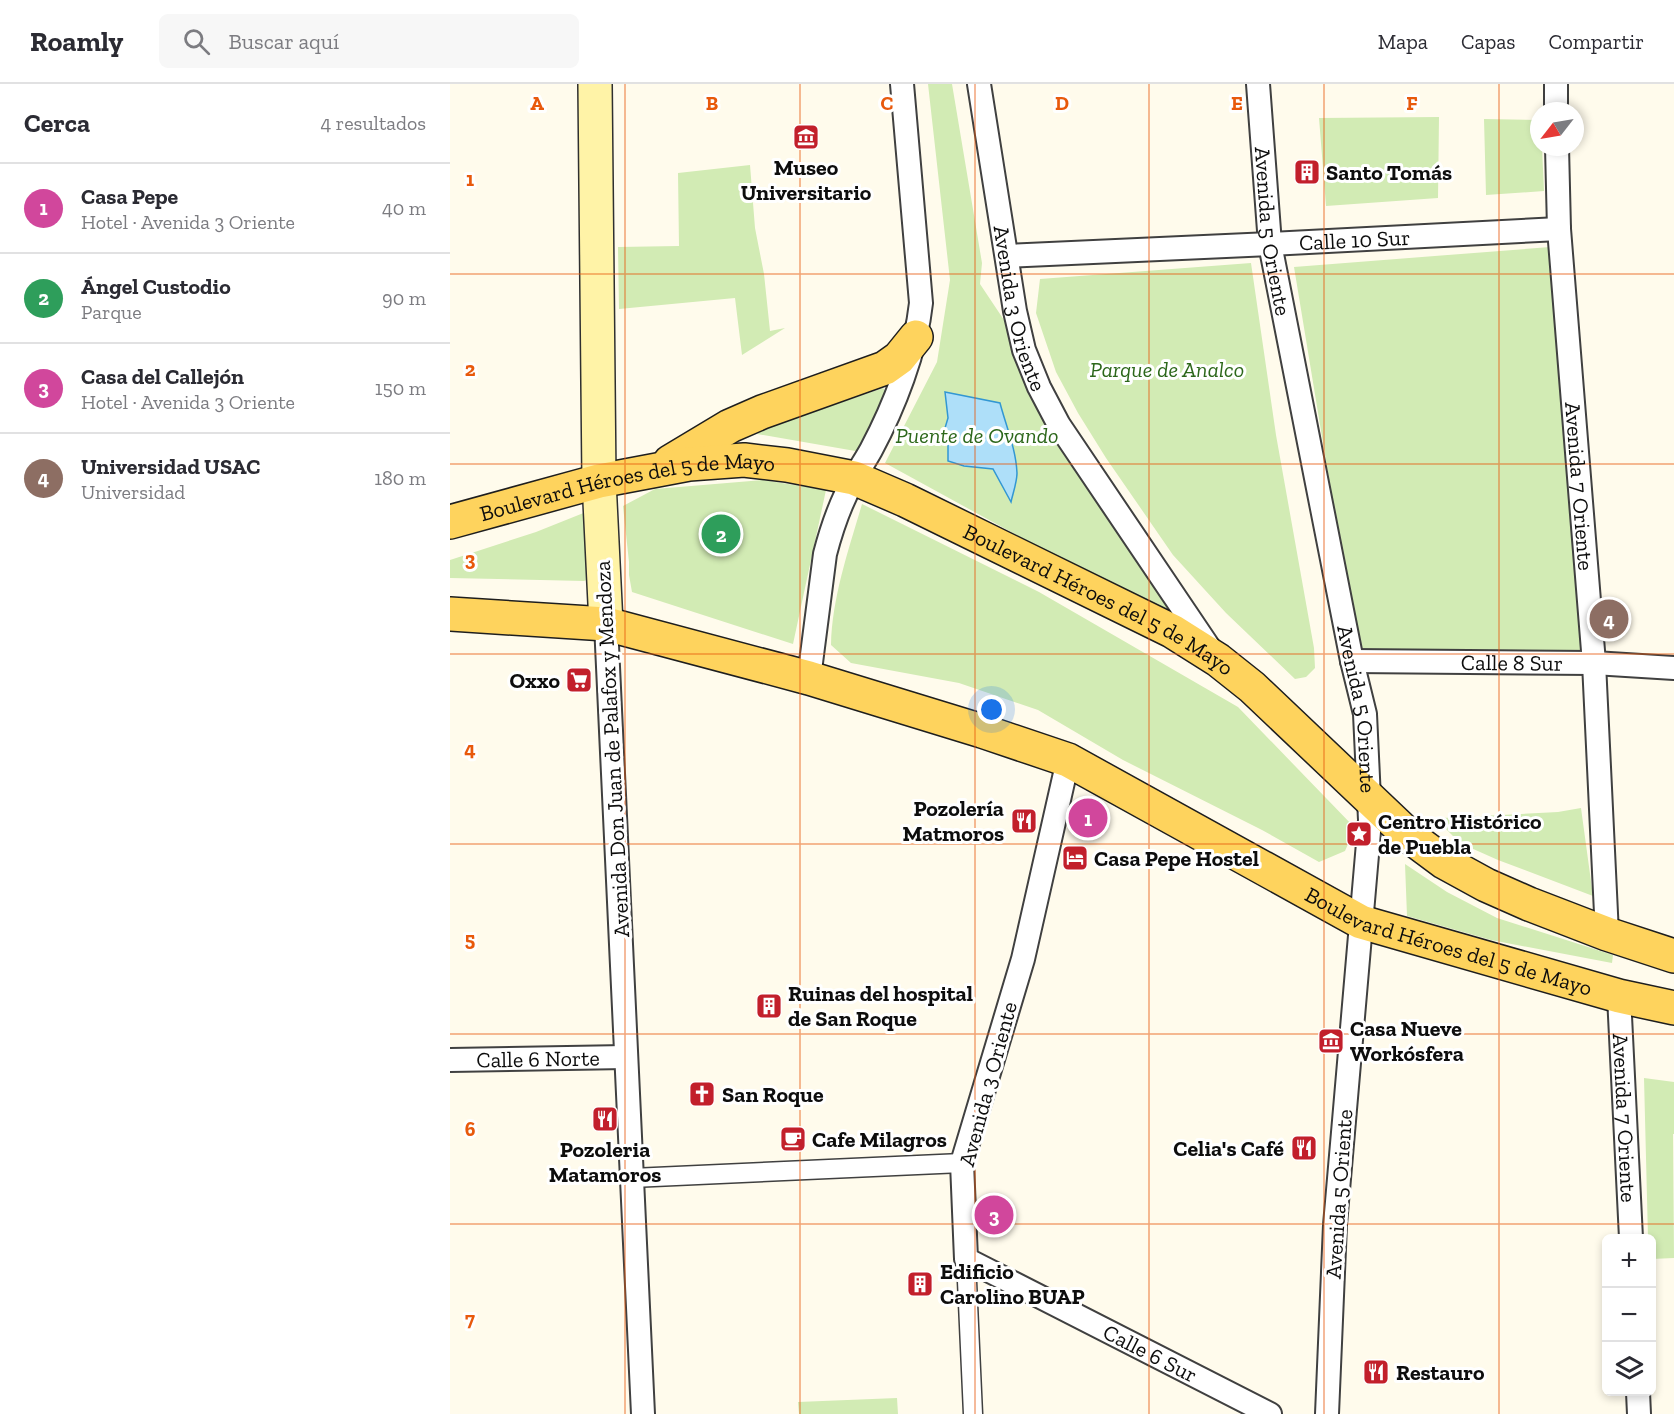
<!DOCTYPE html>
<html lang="es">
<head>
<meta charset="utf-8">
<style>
  :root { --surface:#fff; --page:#f7f7f7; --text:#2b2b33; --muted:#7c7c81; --line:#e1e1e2; --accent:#c21f2b }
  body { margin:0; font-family:"Zilla Slab",serif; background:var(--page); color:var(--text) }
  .controls { position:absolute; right:18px; bottom:18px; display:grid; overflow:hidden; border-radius:9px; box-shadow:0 3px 9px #0003 }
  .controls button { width:54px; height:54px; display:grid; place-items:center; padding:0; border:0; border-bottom:2px solid var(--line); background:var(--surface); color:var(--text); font:30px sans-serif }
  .compass { position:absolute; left:1080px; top:18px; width:54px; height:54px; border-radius:50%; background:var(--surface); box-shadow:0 3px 9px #0003; rotate:239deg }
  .you { position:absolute; left:542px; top:626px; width:21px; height:21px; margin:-15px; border:4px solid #fff; border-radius:50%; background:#1a73e8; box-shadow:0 0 0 9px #1a73e833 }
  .badge { display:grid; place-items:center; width:39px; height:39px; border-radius:50%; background:var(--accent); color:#fff; font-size:20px; font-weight:700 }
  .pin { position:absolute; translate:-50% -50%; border:3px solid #fff; box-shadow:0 2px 6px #0006 }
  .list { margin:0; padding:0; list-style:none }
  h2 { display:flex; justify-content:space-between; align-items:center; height:78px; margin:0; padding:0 24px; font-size:26px }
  h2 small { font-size:20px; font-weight:400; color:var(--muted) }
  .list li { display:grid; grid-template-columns:39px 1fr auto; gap:18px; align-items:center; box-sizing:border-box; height:90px; padding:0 24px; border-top:2px solid var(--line) }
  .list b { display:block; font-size:22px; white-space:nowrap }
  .list p { margin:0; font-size:20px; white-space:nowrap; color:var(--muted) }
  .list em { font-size:20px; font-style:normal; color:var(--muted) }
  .icon { flex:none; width:33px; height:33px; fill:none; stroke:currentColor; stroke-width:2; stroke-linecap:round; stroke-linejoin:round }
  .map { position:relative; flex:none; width:1224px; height:1330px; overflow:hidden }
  header { display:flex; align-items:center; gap:36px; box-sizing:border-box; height:84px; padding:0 30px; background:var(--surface); border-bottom:2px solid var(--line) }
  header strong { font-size:28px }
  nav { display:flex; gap:33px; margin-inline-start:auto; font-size:21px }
  .search { width:420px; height:54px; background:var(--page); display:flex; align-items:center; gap:15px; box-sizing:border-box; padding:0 21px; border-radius:9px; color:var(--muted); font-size:22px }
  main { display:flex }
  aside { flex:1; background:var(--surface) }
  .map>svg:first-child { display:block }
  .green { fill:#d2ebb4 }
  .water { fill:#aedff9; stroke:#3297d3; stroke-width:1.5 }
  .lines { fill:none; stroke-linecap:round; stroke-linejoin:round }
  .pedestrian-casing { stroke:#404040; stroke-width:21 }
  .minor-casing { stroke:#404040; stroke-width:26 }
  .secondary-casing { stroke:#2f2f2f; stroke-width:36 }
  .primary-casing { stroke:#1e1e1e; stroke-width:36 }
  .pedestrian { stroke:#fff; stroke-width:18 }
  .minor { stroke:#fff; stroke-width:22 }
  .secondary { stroke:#fff3a7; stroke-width:33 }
  .primary { stroke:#fed35d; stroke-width:33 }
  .grid { fill:none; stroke:#e8590c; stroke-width:1.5; stroke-opacity:0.55 }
  .labels { text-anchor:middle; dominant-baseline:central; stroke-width:6; stroke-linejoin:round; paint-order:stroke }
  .poi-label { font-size:22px; font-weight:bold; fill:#0d0d0d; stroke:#fff; text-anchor:start }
  .street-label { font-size:22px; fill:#0d0d0d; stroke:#fff }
  .park-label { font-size:22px; font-style:italic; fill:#2c671a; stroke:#fff }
  .grid-label { font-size:20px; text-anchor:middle; font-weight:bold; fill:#e8590c; stroke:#fff; stroke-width:6; stroke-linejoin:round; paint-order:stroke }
</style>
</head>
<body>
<header>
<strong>Roamly</strong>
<div class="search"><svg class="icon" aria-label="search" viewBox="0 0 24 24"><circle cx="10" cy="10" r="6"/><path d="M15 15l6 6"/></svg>Buscar aquí</div>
<nav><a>Mapa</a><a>Capas</a><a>Compartir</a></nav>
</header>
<main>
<aside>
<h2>Cerca<small>4 resultados</small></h2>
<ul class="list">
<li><span class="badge" style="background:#d1479c">1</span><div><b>Casa Pepe</b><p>Hotel · Avenida 3 Oriente</p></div><em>40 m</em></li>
<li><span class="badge" style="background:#2e9e5b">2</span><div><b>Ángel Custodio</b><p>Parque</p></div><em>90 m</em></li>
<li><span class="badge" style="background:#d1479c">3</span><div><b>Casa del Callejón</b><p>Hotel · Avenida 3 Oriente</p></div><em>150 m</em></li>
<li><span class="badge" style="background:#8d6e63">4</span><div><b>Universidad USAC</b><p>Universidad</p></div><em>180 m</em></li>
</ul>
</aside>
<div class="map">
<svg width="1224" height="1330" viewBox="0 0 1224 1330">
  <rect width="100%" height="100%" fill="#fffbec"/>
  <path class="green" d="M478 0H502L532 179 530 200 560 245 600 351 738 545 435 379 487 278 500 196Z
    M989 33 988 114 876 122 869 34Z
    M1034 35 1089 36V63H1092L1094 107 1036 111Z
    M300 81 305 144 314 190 320 247 335 244 292 271 285 214 169 225 168 163 229 162 228 89Z
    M1100 163 1133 567 907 565 844 183Z
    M801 179 826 351 864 564 865 584 856 593 845 595 776 529 723 471 656 374 628 329 606 288 586 229 590 195Z
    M433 304 437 309 411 368 307 350 317 344Z
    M313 396 376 406 343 560 182 508 179 491V478L173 422 205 405Z
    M412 420 589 508 788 623 905 744 895 767 869 778 812 746 673 676 588 626 509 599 401 579 381 561C382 513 399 465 412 420Z
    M136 428 142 494 134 497 0 494V476L86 448Z
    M1131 724 1143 812 1048 776 1021 764 1004 753 993 742 992 734 1108 728Z
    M955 780 997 808 1047 834 1163 871 1162 879 1041 856 957 832Z
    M1194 994 1224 998V1050H1223L1224 1174 1202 1175V1154H1198Z
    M447 1314 448 1330H349L348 1318Z"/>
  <path class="water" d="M495 308 550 319C556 342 566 365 567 389 567 398 563 409 561 418L543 385 514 382 498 377V356L495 344 498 334Z"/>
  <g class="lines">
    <defs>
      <path id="pedestrian" d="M182 1094 512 1079
        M516 1175 523 1330"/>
      <g id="minor">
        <path id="s1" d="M529 0 565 227 574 266 589 303 609 341 760 565"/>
        <path id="s2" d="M808 0 820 160 902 577 915 630 920 736 885 1141 877 1330"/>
        <path d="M1106 0V27"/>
        <path id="s3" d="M1107 63 1109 145 1144 579 1157 850"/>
        <path id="s4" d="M557 172 820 160 1109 145"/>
        <path d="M156 540 193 1330"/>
        <path id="s5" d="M902 577 1144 579 1224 584"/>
        <path d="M359 594 375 470C382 443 391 417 405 393 410 384 416 375 421 366 444 323 466 267 471 219L452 0"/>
        <path id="s6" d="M618 676 573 875 512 1079 516 1175 820 1330"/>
        <path id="s7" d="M1169 912 1181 1154"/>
        <path id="s8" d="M0 976 176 973"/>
        <path d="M1188 1308 1189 1330"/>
      </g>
      <path id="secondary" d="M145 0 149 397 156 540"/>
      <g id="primary">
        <path d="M220 378 280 342 312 328 435 284 449 274 466 253"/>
        <path id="s9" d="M0 438 149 397 239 380 294 376 337 381 404 394 455 416 722 547 768 576 802 603 959 752 994 778 1036 801 1079 820 1157 850 1224 872"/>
        <path id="s10" d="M0 530 156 540 359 594 532 647 618 676 911 838 1169 912 1224 924"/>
      </g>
    </defs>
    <use href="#pedestrian" class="pedestrian-casing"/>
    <use href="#minor" class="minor-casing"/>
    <use href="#secondary" class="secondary-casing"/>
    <use href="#primary" class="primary-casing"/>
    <use href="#pedestrian" class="pedestrian"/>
    <use href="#minor" class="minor"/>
    <use href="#secondary" class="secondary"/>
    <use href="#primary" class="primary"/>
  </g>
  <path class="grid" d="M175 0V1330M350 0V1330M525 0V1330M699 0V1330M874 0V1330M1049 0V1330M0 190H1224M0 380H1224M0 570H1224M0 760H1224M0 950H1224M0 1140H1224"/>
  <defs>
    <symbol id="museum-square" viewBox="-11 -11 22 22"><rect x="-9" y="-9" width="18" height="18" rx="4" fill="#c21f2b" stroke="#fff"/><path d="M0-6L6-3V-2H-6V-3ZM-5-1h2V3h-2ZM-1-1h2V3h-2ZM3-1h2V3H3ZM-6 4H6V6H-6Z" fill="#fff"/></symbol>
    <symbol id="building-square" viewBox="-11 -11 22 22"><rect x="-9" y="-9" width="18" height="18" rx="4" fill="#c21f2b" stroke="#fff"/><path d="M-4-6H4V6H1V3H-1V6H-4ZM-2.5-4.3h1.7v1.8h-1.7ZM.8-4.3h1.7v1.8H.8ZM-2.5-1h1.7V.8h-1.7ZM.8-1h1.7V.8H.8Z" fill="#fff"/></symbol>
    <symbol id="supermarket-square" viewBox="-11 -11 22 22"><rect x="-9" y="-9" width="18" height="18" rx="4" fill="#c21f2b" stroke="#fff"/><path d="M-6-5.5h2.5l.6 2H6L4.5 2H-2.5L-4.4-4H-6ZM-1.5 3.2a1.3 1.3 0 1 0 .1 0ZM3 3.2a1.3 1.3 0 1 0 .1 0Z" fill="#fff"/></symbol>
    <symbol id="restaurant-square" viewBox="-11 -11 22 22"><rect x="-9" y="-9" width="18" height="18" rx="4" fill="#c21f2b" stroke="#fff"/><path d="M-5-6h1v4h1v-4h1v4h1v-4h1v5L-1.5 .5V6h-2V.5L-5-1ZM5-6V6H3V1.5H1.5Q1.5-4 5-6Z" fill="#fff"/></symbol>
    <symbol id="sight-square" viewBox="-11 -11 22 22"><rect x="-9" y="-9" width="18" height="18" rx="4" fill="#c21f2b" stroke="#fff"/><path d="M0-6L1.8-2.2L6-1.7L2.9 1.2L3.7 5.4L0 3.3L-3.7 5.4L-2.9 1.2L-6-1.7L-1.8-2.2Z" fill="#fff"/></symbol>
    <symbol id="hotel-square" viewBox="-11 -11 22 22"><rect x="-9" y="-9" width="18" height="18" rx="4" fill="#c21f2b" stroke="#fff"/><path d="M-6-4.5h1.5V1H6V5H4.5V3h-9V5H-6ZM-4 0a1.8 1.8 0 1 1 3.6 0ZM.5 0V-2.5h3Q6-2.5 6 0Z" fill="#fff"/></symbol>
    <symbol id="church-square" viewBox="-11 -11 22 22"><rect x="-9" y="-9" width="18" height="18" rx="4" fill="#c21f2b" stroke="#fff"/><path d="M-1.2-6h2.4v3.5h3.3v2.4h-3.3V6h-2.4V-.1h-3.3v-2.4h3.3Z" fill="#fff"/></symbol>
    <symbol id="cafe-square" viewBox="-11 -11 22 22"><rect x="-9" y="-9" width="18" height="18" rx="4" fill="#c21f2b" stroke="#fff"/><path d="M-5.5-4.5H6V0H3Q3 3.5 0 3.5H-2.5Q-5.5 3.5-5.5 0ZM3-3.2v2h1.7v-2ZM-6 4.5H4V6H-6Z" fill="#fff"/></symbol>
  </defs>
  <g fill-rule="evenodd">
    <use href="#museum-square" x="341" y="38" width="30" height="30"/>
    <use href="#building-square" x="842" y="73" width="30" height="30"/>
    <use href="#supermarket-square" x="114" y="581" width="30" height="30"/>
    <use href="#restaurant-square" x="559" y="722" width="30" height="30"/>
    <use href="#sight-square" x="894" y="735" width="30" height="30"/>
    <use href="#hotel-square" x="610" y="759" width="30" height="30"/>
    <use href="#building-square" x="304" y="907" width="30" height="30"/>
    <use href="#museum-square" x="866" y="942" width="30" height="30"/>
    <use href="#church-square" x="237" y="995" width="30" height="30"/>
    <use href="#restaurant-square" x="140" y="1020" width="30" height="30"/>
    <use href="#cafe-square" x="328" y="1040" width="30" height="30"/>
    <use href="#restaurant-square" x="839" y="1049" width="30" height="30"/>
    <use href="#building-square" x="455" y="1185" width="30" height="30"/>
    <use href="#restaurant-square" x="911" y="1273" width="30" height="30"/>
  </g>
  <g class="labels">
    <g class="poi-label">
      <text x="356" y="83" text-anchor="middle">Museo<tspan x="356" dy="25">Universitario</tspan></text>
      <text x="876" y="88">Santo Tomás</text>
      <text x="110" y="596" text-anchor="end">Oxxo</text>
      <text x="554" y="724" text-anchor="end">Pozolería<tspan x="554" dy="25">Matmoros</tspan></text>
      <text x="928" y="737">Centro Histórico<tspan x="928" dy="25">de Puebla</tspan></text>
      <text x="644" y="774">Casa Pepe Hostel</text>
      <text x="338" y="909">Ruinas del hospital<tspan x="338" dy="25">de San Roque</tspan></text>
      <text x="900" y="944">Casa Nueve<tspan x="900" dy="25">Workósfera</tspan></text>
      <text x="272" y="1010">San Roque</text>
      <text x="362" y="1055">Cafe Milagros</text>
      <text x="834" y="1064" text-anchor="end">Celia's Café</text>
      <text x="155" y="1065" text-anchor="middle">Pozoleria<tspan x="155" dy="25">Matamoros</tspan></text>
      <text x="490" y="1187">Edificio<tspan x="490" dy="25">Carolino BUAP</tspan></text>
      <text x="946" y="1288">Restauro</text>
    </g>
    <g class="street-label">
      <text stroke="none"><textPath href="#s2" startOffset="148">Avenida 5 Oriente</textPath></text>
      <text stroke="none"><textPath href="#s4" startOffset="348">Calle 10 Sur</textPath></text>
      <text stroke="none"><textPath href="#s1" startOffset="228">Avenida 3 Oriente</textPath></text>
      <text stroke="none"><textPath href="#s3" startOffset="340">Avenida 7 Oriente</textPath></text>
      <text stroke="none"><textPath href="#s9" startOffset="182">Boulevard Héroes del 5 de Mayo</textPath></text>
      <text stroke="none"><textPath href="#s9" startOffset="686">Boulevard Héroes del 5 de Mayo</textPath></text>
      <text stroke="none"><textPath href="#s5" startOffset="160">Calle 8 Sur</textPath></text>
      <text stroke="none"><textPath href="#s2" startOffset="634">Avenida 5 Oriente</textPath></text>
      <text transform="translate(162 665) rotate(-93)">Avenida Don Juan de Palafox y Mendoza</text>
      <text stroke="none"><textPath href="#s10" startOffset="1062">Boulevard Héroes del 5 de Mayo</textPath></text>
      <text stroke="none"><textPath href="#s8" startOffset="88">Calle 6 Norte</textPath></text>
      <text transform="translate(538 1000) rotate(-75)">Avenida 3 Oriente</text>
      <text stroke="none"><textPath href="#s7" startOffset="122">Avenida 7 Oriente</textPath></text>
      <text transform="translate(889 1110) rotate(-86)">Avenida 5 Oriente</text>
      <text stroke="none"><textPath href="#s6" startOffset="720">Calle 6 Sur</textPath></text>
    </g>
    <g class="park-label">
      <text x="717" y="285">Parque de Analco</text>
      <text x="527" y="351">Puente de Ovando</text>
    </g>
  </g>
  <g class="grid-label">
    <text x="87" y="26">A</text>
    <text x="262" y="26">B</text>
    <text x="437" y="26">C</text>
    <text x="612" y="26">D</text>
    <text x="787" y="26">E</text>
    <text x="962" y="26">F</text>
    <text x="20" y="102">1</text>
    <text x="20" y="292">2</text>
    <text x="20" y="482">3</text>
    <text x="20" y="672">4</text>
    <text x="20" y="862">5</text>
    <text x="20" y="1052">6</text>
    <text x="20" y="1242">7</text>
  </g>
</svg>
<div class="controls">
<button>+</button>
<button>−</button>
<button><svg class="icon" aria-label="layers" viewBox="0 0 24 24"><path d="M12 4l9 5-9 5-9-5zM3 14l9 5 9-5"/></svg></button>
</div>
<svg class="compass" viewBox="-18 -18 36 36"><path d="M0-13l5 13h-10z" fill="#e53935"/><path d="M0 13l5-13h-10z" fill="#7c7c81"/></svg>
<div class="you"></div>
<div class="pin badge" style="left:638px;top:734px;background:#d1479c">1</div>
<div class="pin badge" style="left:271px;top:450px;background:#2e9e5b">2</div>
<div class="pin badge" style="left:544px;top:1131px;background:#d1479c">3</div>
<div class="pin badge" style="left:1159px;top:535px;background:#8d6e63">4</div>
</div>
</main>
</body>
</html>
